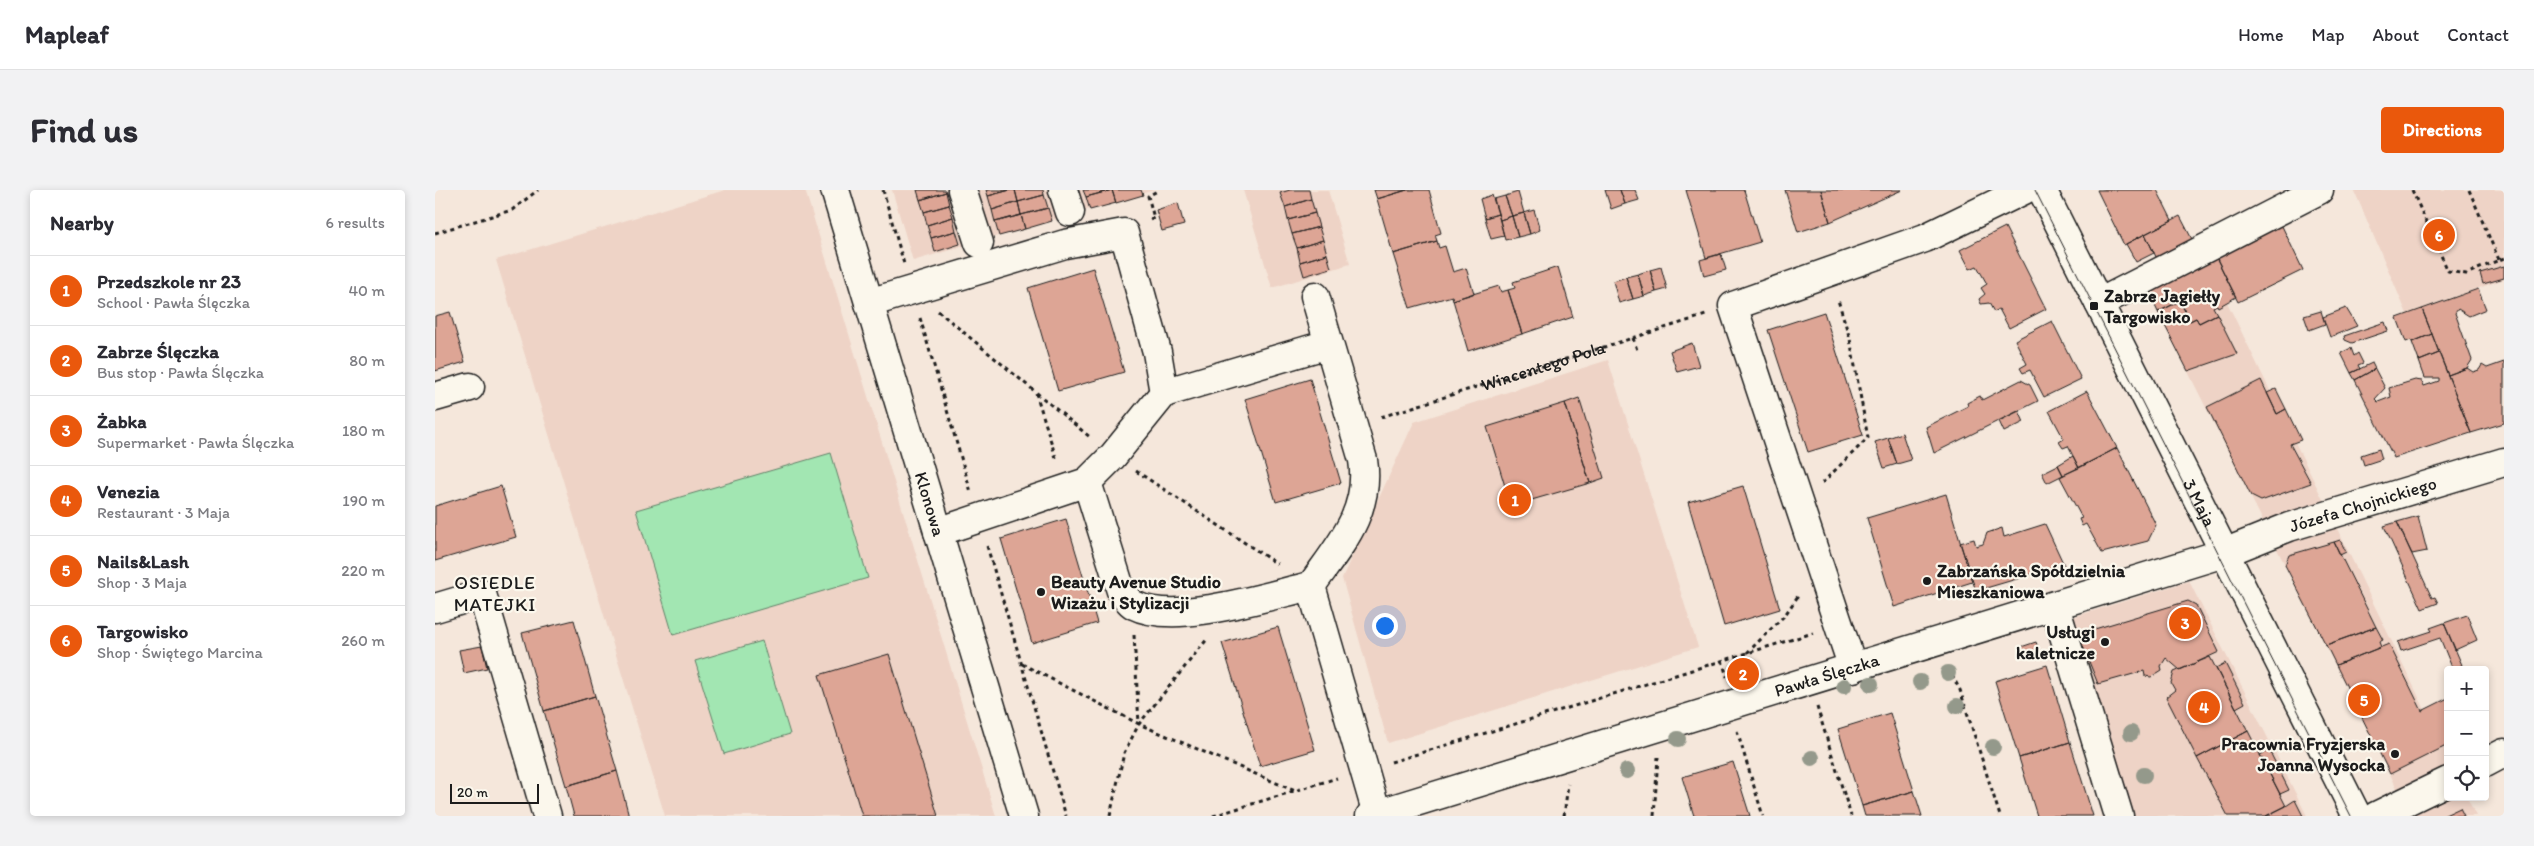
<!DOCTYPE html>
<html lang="en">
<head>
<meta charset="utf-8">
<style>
  :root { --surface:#fff; --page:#f2f2f3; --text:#2b2b33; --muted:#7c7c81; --line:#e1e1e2; --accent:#ea580c }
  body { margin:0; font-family:Itim,sans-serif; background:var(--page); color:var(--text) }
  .controls { position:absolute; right:15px; bottom:15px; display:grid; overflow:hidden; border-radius:5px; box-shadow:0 2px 8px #0003 }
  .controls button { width:45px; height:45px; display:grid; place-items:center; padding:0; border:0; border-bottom:1px solid var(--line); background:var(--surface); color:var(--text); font:25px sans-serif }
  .scale { position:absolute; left:15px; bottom:12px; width:89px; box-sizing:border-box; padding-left:5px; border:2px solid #1c1c1c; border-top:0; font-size:14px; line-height:18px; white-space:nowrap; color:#1c1c1c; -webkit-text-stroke:4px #fbf7ec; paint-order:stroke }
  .you { position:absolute; left:949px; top:435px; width:18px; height:18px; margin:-12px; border:4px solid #fff; border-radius:50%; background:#1a73e8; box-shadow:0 0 0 8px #1a73e833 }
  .badge { display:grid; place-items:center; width:32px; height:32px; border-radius:50%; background:var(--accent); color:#fff; font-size:16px; font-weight:700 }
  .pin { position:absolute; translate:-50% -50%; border:2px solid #fff; box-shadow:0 1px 5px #0006 }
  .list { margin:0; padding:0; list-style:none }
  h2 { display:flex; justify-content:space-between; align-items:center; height:65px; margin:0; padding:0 20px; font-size:21px }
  h2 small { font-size:16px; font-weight:400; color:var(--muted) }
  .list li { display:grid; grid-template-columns:32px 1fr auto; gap:15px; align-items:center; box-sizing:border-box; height:70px; padding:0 20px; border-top:1px solid var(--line) }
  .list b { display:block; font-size:19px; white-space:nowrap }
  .list p { margin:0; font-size:16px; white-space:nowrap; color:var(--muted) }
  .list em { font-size:16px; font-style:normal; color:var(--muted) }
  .icon { flex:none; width:28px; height:28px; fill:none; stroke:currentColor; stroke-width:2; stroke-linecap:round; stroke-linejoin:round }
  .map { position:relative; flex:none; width:2069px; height:626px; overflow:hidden; border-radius:5px }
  header { display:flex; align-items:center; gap:30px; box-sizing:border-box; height:70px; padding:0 25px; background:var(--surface); border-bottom:1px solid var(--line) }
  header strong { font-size:24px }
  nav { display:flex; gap:28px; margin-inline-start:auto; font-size:18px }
  .intro { display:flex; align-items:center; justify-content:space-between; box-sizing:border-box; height:120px; padding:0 30px }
  h1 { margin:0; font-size:35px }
  .button { padding:12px 22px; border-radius:5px; background:var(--accent); color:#fff; font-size:18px; font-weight:700 }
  main { display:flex; gap:30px; padding:0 30px }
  aside { flex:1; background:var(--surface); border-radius:5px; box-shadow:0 2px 8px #0003 }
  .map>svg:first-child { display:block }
  .built { fill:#eed3c6 }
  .green { fill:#a2e6b2; stroke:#5f8167 }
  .building { fill:#dda595; stroke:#1c1c1c }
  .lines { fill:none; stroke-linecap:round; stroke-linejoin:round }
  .minor-casing { stroke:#1c1c1c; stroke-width:31 }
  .path { stroke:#1c1c1c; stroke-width:3; stroke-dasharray:4 4; stroke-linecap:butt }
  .minor { stroke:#fbf7ec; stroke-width:28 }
  .tram { stroke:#1c1c1c; stroke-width:1 }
  .tree { fill:#94998b }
  .poi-dot { fill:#1c1c1c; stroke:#fbf7ec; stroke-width:2 }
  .labels { text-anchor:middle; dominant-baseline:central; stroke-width:4.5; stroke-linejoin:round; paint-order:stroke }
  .poi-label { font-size:18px; font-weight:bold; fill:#1c1c1c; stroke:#fbf7ec; text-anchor:start }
  .street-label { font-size:18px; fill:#1c1c1c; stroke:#fbf7ec }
  .neighbourhood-label { font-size:19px; letter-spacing:1px; fill:#1c1c1c; stroke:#fbf7ec }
</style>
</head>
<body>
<header>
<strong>Mapleaf</strong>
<nav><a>Home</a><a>Map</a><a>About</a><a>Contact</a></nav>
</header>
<div class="intro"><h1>Find us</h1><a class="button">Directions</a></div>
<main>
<aside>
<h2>Nearby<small>6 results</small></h2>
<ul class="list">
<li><span class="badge">1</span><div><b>Przedszkole nr 23</b><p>School · Pawła Ślęczka</p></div><em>40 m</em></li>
<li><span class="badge">2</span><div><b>Zabrze Ślęczka</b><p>Bus stop · Pawła Ślęczka</p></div><em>80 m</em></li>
<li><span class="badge">3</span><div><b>Żabka</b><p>Supermarket · Pawła Ślęczka</p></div><em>180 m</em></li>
<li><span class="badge">4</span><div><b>Venezia</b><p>Restaurant · 3 Maja</p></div><em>190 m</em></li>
<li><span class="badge">5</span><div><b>Nails&amp;Lash</b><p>Shop · 3 Maja</p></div><em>220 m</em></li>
<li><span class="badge">6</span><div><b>Targowisko</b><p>Shop · Świętego Marcina</p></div><em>260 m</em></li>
</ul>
</aside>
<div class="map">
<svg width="2069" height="626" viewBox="0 0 2069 626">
  <rect width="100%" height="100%" fill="#f5e7db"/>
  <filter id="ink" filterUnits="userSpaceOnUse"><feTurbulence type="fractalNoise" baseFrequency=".02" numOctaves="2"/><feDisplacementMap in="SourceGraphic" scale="10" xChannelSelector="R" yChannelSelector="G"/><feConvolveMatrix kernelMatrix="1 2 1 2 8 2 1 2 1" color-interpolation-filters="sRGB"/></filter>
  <g filter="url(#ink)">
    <path class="built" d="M290 0H370L561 626H230L61 70Z
      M457 0H719L478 71Z
      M808 0H893L915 74 837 98Z
      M1919 0H2069V89L1972 124Z
      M1772 71 2013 567V607H2032L2041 626H1976L1712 100Z
      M1173 170 1263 457 953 553 907 388 979 232Z
      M1754 391 1872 626H1695L1635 428Z"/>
    <path class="green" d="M396 263 433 388 238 445 201 320Z
      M327 451 355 544 289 564 260 471Z"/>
    <path class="building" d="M482 0H510L511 2 485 10Z
      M551 0H575L553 6Z
      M575 0H580L583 12 557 20 553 6Z
      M580 0H608L609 5 583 12Z
      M648 0H677L651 7Z
      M677 0H706L708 5 681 13Z
      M677 0 681 13 655 20 651 7Z
      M855 0H874L876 9 850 17 845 3Z
      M939 0H972L942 9Z
      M972 0H994L1006 43 1000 45 1002 51 958 64 942 9Z
      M1170 0H1185L1190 14 1176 19Z
      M1185 0H1200L1204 10 1190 14Z
      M1251 0H1309L1325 52 1271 68Z
      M1350 0H1386L1395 32 1363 42Z
      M1386 0H1467L1395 32Z
      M1662 0H1722L1737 30 1689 55Z
      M511 2 514 15 489 22 485 10Z
      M1083 2 1089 23 1077 26 1070 6Z
      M609 5 613 18 586 25 583 12Z
      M1057 5 1063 24 1050 28 1045 9Z
      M1070 6 1077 26 1065 30 1059 9Z
      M876 9 880 23 853 30 850 17Z
      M583 12 586 25 560 32 557 20Z
      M743 13 749 35 727 41 721 20Z
      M514 15 518 27 492 35 489 22Z
      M613 18 617 31 590 39 586 25Z
      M1099 20 1105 40 1095 44 1089 23Z
      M880 23 884 37 857 44 853 30Z
      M1089 23 1095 44 1083 47 1077 26Z
      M1063 24 1069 46 1056 49 1050 28Z
      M586 25 590 39 564 46 560 32Z
      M1077 26 1083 47 1070 50 1065 30Z
      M1745 26 1759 53 1723 71 1710 44Z
      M518 27 521 41 496 48 492 35Z
      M1846 34 1868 80 1803 112 1781 67Z
      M884 37 888 50 862 58 857 44Z
      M1570 37 1611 119 1574 138 1564 119 1559 122 1554 113 1546 114 1544 109 1550 104 1546 98 1552 94 1542 76 1535 79 1525 60Z
      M521 41 525 54 500 62 496 48Z
      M1710 44 1719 63 1701 72 1691 54Z
      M888 50 892 64 865 72 862 58Z
      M1002 51 1004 58 1010 56 1018 82 1031 78 1039 103 1018 110 1017 106 975 118 958 64Z
      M892 64 896 78 869 86 865 72Z
      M1286 64 1291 80 1269 86 1265 70Z
      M1781 67 1801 107 1783 117 1782 115 1778 117 1782 124 1764 133 1761 128 1755 131 1745 111 1723 122 1713 101Z
      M2069 76V88L2048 94 2045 83Z
      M1123 77 1138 127 1087 144 1073 100 1080 98 1078 92Z
      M1226 77 1232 99 1221 102 1215 80Z
      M658 78 689 182 623 201 593 98Z
      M1215 80 1221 102 1209 106 1203 84Z
      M1203 84 1209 106 1198 109 1191 87Z
      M1191 87 1198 109 1184 113 1178 91Z
      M1064 96 1066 102 1073 100 1087 144 1033 161 1018 110Z
      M2043 99 2051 119 2034 126 2023 119 2020 123 2037 170 2032 178 2013 185 1987 119Z
      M1745 111 1755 131 1761 128 1764 133 1782 124 1802 164 1753 181 1723 122Z
      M1911 118 1922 136 1895 147 1888 127Z
      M1987 119 1997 144 1977 152 1976 150 1971 152 1962 128Z
      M1886 121 1890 134 1874 140 1869 126Z
      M15 122 30 172 0 181V126Z
      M1389 122 1428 245 1373 262 1333 140Z
      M1617 131 1646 189 1609 207 1595 180 1588 183 1585 178 1592 174 1580 150Z
      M1950 132 1953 141 1917 153 1910 150 1909 146Z
      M1997 144 2004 163 1984 171 1977 152Z
      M1257 153 1264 176 1242 182 1235 161Z
      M1916 158 1919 166 1923 163 1928 173 1923 175 1925 179 1916 183 1906 163Z
      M2004 163 2036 243 1959 268 1920 190 1940 179 1950 198 1940 209 1943 212 1956 207 1954 198 1980 190 1987 191 1989 196 2004 191V188H1990L1984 171Z
      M2069 172V233L2036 243 2013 185 2032 178 2038 182 2044 180 2047 175 2052 178Z
      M1937 173 1940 179 1920 190 1916 183Z
      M875 189 906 293 841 312 810 209Z
      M1586 190 1595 195 1603 211 1499 263 1491 237 1533 216 1532 213 1545 206 1547 210Z
      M1826 190 1842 224 1851 219 1866 250 1855 254 1876 293 1826 311 1816 306 1772 217Z
      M1841 199 1851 219 1842 224 1832 203Z
      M1652 201 1682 258 1644 278 1633 256 1628 258 1624 252 1629 249 1614 221Z
      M1144 208 1169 288 1155 293 1130 213Z
      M1130 213 1155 293 1076 316 1052 237Z
      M1584 221 1589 232 1569 242 1564 231Z
      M1467 243 1476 270 1462 274 1453 248Z
      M1453 248 1462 274 1449 278 1440 252Z
      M1682 258 1721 335 1713 351 1667 363 1651 334 1647 336 1644 329 1647 328 1625 287Z
      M1944 259 1947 269 1929 275 1926 265Z
      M1638 266 1644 278 1628 285 1623 275Z
      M1623 275 1628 285 1612 293 1607 283Z
      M66 296 81 347 0 371V316Z
      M1308 296 1345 419 1289 436 1253 312Z
      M1511 304 1537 392 1459 417 1432 328Z
      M1983 326 1992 361 1977 364 1962 332Z
      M631 329 662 433 597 453 566 349Z
      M1962 332 1997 408 2000 407 2003 413 1987 419 1949 336Z
      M1610 334 1629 375 1541 401 1525 353 1539 349 1541 356 1548 354 1552 343 1567 338 1569 347Z
      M1905 350 1911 362 1905 365 1899 352Z
      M1899 352 1941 437 1891 455 1850 375 1854 365Z
      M1753 411 1761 415 1784 462 1745 480 1731 468 1726 476 1727 480 1716 487 1710 486 1709 481 1663 494 1643 444Z
      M2032 425 2042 450 2020 460 2009 433Z
      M139 430 160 506 109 521 87 443Z
      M2009 433 2027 475 2018 480 2005 448 1966 461 1963 452 1997 441 1995 438Z
      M843 437 880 560 825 576 787 453Z
      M1941 437 1948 450 1944 452 1946 457 1901 475 1891 455Z
      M1601 452 1605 463 1590 468 1586 457Z
      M1954 454 1987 521 2013 508V555L1955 584 1901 475Z
      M47 456 52 478 29 483 24 460Z
      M454 464 503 626H427L412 576 384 485Z
      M1775 467 1813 541 1762 568 1731 507 1740 500 1736 493 1739 482Z
      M1790 473 1810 513 1801 518 1781 478Z
      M1612 475 1635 552 1584 568 1560 491Z
      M160 506 182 581 131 596 109 521Z
      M1455 523 1479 601 1427 616 1403 539Z
      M1813 541 1851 616 1831 626H1793L1762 568Z
      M1635 552 1658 626H1602L1584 568Z
      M1834 560 1854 600 1845 604 1825 565Z
      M1298 572 1315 626H1259L1247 587Z
      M182 581 194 626H139L131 596Z
      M1479 601 1487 626H1430L1427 616Z
      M1860 610 1868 626H1831L1851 616Z
      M2025 618 2029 626H2008Z"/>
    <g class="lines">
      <defs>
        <g id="minor">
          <path id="s2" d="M400 0 589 626"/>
          <path d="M527 0 544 53"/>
          <path d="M628 0 635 22"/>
          <path id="s3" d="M1607 0 1922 626"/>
          <path d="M434 113 630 54 689 43 722 162 729 203"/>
          <path d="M1664 113 1884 0"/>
          <path d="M0 207 35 197"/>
          <path d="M652 292 686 401C690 405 694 413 699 415 740 436 831 406 876 396 904 356 936 322 928 270L880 106"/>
          <path d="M503 342 652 292 678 266 729 203 893 154"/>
          <path d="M876 396 942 624"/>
          <path d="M1620 416 1684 626"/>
          <path d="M0 418 47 404 112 626"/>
          <path d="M1418 478 1298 116 1490 48 1589 0"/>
          <path d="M2050 573 2069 563"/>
          <path id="s4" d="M935 626 1789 363 1854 337 2069 272"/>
          <path d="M1941 626 2013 591"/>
        </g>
      </defs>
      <use href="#minor" class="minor-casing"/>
      <g class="path">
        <path d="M448 0 469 74"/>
        <path d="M1977 0 2013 81 2031 84 2069 68"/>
        <path d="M2034 0 2064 70"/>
        <path d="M715 30 719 28 713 6 724 0"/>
        <path d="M0 43 77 20 103 0"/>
        <path d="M503 121 656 248"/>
        <path d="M485 128 536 302"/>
        <path d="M1198 148 1202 160"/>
        <path d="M601 203 622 271"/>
        <path id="s1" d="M946 227 1271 125"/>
        <path d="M701 281 842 374"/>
        <path d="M1387 293 1433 248 1415 149 1403 110"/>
        <path d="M552 356 631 626"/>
        <path d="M699 445 704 534"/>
        <path d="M1312 463 1350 425 1363 406"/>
        <path d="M1287 470 1292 487"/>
        <path d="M587 474 704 534 860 601"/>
        <path d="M1513 478 1525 500 1565 626"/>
        <path d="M1382 517 1416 626"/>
        <path d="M1302 541 1328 626"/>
        <path d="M956 572 1378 443"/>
        <path d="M675 626 689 563 704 534 773 448"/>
        <path d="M778 626 902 588"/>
        <path d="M1129 626 1133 594"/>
        <path d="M1219 626 1223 567"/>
      </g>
      <use href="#minor" class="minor"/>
      <path class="tram" d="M1600 0 1916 626"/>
    </g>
    <g class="tree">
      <circle cx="1513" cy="483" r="8"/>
      <circle cx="1485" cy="492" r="8"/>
      <circle cx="1436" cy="494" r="8"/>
      <circle cx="1409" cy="496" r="8"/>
      <circle cx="1522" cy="516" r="8"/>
      <circle cx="1696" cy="543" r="8"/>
      <circle cx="1243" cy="549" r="8"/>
      <circle cx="1558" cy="557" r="8"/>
      <circle cx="1377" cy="568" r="8"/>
      <circle cx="1192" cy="581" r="8"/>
      <circle cx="1709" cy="585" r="8"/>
    </g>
  </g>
  <g class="poi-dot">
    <rect x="1654" y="111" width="10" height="10" rx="2.5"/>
    <circle cx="1492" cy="391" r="5"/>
    <circle cx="606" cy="402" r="5"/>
    <circle cx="1670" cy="452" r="5"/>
    <circle cx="1960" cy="564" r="5"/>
  </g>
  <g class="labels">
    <g class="poi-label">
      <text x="1669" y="106">Zabrze Jagiełły<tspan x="1669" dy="21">Targowisko</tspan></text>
      <text x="1502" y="381">Zabrzańska Spółdzielnia<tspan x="1502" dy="21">Mieszkaniowa</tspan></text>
      <text x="616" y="392">Beauty Avenue Studio<tspan x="616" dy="21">Wizażu i Stylizacji</tspan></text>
      <text x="1660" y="442" text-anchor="end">Usługi<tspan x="1660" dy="21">kaletnicze</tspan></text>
      <text x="1950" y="554" text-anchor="end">Pracownia Fryzjerska<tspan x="1950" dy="21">Joanna Wysocka</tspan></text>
    </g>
    <g class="street-label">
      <text stroke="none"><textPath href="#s1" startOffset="170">Wincentego Pola</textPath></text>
      <text stroke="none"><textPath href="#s2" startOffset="328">Klonowa</textPath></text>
      <text stroke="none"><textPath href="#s3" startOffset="350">3 Maja</textPath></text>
      <text stroke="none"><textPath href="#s4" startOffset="1041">Józefa Chojnickiego</textPath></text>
      <text stroke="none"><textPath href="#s4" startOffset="478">Pawła Ślęczka</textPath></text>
    </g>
    <g class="neighbourhood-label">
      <text x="60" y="392">OSIEDLE<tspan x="60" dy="22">MATEJKI</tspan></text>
    </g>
  </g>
</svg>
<div class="controls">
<button>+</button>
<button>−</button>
<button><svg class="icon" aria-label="locate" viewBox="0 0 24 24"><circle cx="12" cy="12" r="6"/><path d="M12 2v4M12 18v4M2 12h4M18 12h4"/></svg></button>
</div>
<div class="scale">20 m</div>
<div class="you"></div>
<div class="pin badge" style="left:1080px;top:310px">1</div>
<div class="pin badge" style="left:1308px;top:484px">2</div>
<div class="pin badge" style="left:1750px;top:433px">3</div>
<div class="pin badge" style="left:1769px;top:517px">4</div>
<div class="pin badge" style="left:1929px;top:510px">5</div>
<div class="pin badge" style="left:2004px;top:45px">6</div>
</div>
</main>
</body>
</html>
